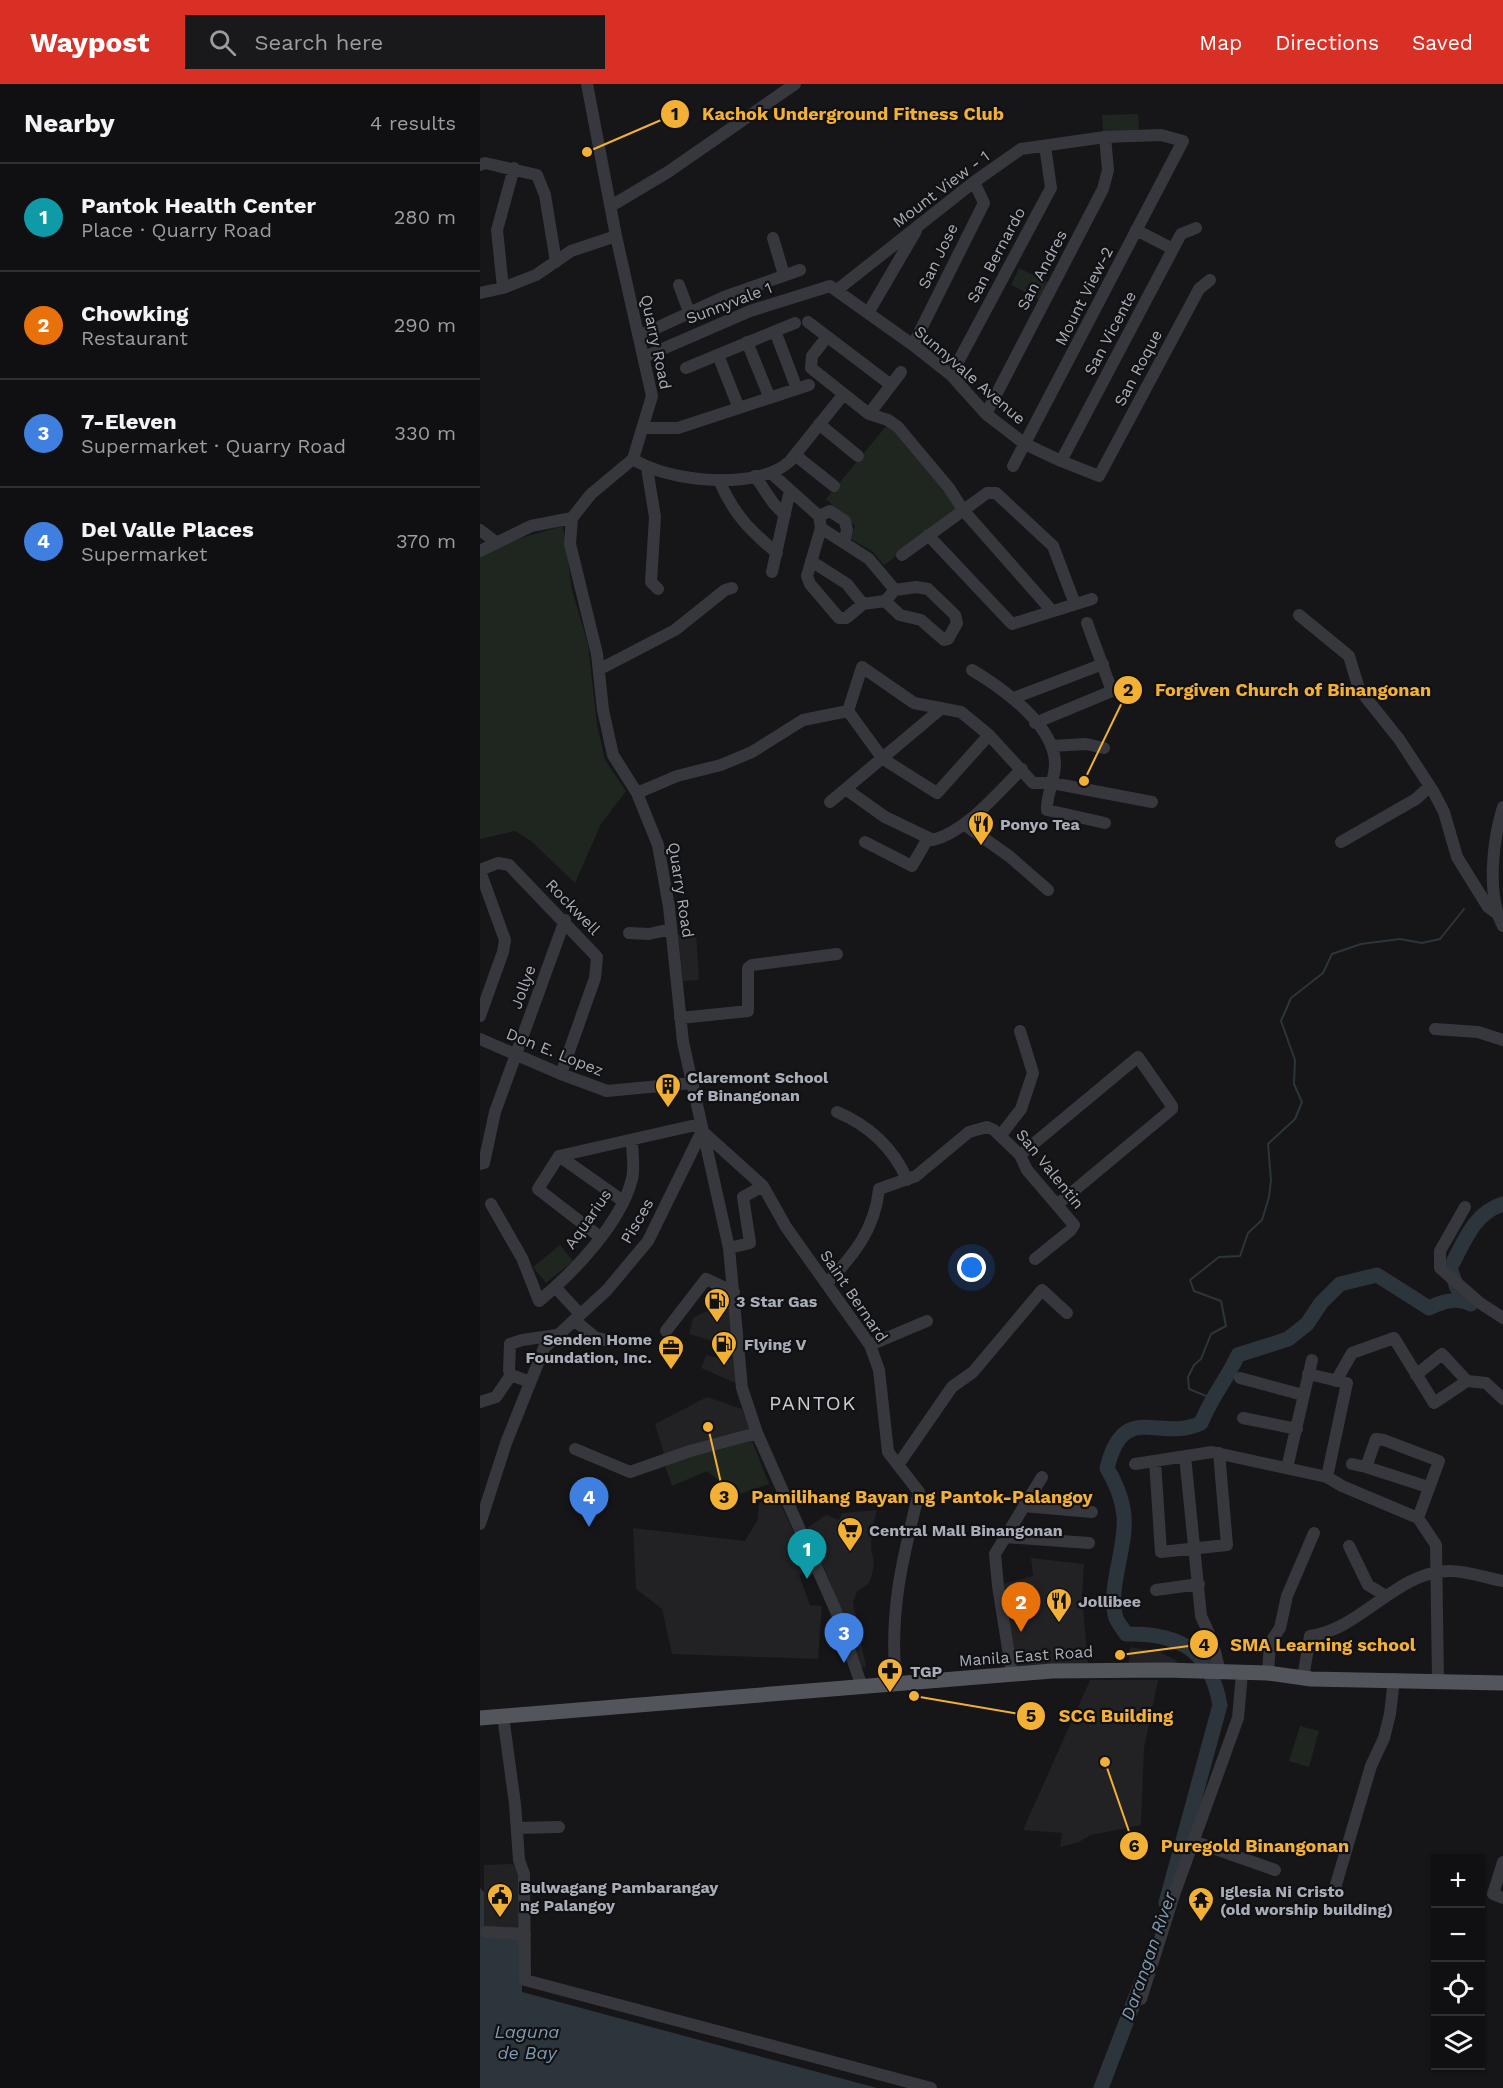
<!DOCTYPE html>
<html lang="en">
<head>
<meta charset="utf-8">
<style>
  :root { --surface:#101012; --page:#19191b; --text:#f1f3f6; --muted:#9c9d9f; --line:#303032; --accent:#d93025 }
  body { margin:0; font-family:"Work Sans",sans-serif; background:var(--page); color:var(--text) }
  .controls { position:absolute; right:18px; bottom:18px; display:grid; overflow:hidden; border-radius:0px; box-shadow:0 2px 4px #0004 }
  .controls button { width:54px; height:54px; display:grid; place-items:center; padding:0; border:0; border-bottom:2px solid var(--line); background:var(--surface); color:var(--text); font:30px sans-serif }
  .you { position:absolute; left:492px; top:1184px; width:21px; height:21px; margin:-15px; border:4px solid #fff; border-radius:50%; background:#1a73e8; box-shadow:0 0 0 9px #1a73e833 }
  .badge { display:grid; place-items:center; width:39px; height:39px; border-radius:50%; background:var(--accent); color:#fff; font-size:20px; font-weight:700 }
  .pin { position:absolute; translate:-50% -50px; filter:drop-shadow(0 2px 3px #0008) }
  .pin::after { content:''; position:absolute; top:32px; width:21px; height:18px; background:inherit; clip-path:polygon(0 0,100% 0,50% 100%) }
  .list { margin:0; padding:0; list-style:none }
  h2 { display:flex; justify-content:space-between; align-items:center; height:78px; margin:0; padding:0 24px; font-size:26px }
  h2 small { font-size:20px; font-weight:400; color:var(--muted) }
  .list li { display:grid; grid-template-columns:39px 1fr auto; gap:18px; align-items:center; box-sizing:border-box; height:108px; padding:0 24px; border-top:2px solid var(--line) }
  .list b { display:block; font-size:22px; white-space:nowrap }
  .list p { margin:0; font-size:20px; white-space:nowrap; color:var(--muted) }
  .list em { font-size:20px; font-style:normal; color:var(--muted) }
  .icon { flex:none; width:33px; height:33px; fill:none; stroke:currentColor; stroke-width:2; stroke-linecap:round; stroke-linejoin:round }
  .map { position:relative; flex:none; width:1023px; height:2004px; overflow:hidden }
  header { display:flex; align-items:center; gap:36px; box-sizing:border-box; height:84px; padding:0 30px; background:var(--accent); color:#fff }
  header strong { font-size:28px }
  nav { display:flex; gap:33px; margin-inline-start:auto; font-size:21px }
  .search { width:420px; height:54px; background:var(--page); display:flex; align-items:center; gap:15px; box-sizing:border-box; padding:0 21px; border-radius:0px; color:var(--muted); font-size:22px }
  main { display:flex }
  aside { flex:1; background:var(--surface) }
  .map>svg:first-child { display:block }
  .built { fill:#222225 }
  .green { fill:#1e261f }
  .water { fill:#2c353c }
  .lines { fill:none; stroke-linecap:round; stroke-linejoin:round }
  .stream { stroke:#2c353c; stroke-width:2 }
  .river { stroke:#2c353c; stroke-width:15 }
  .minor { stroke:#37383d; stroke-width:12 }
  .major { stroke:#53555c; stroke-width:15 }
  .labels { text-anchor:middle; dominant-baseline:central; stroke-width:4.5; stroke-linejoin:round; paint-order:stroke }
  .street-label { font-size:16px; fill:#a8adb8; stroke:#111113 }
  .poi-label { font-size:16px; font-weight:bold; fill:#a8adb8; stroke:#111113; text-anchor:start }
  .water-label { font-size:18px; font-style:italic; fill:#7f9bb3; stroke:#111113 }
  .quarter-label { font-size:20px; letter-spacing:1.5px; fill:#c9ccd4; stroke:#111113 }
  .leader { fill:none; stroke:#f2b134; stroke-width:2 }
  .callout-dot { fill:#f2b134; stroke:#111113; stroke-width:2 }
  .mark-label { font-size:18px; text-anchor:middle; font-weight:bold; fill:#111 }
  .callout-label { font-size:18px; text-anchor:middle; font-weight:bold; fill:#f2b134; stroke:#111113; stroke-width:4.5; stroke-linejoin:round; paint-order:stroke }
</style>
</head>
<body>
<header>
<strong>Waypost</strong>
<div class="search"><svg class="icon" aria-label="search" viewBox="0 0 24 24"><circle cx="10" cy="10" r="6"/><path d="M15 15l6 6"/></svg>Search here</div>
<nav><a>Map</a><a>Directions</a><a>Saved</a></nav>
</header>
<main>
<aside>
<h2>Nearby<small>4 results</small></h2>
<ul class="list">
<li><span class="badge" style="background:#0f9aa8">1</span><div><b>Pantok Health Center</b><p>Place · Quarry Road</p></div><em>280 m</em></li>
<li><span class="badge" style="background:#e8710a">2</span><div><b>Chowking</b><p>Restaurant</p></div><em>290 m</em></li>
<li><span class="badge" style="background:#3f7fe0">3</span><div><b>7-Eleven</b><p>Supermarket · Quarry Road</p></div><em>330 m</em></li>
<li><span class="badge" style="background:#3f7fe0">4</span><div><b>Del Valle Places</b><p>Supermarket</p></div><em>370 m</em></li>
</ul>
</aside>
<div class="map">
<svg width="1023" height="2004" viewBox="0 0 1023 2004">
  <rect width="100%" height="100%" fill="#161618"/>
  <path class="built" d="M216 849 219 896 203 897 198 851Z
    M249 1216 256 1299 221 1284 226 1271 237 1274 242 1260 209 1250 213 1234Z
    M227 1313 262 1325 270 1345 184 1370 175 1340Z
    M297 1412 331 1486 319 1491 330 1521 342 1522 338 1575 192 1570 182 1525 156 1505 153 1444 265 1457 278 1435 279 1419Z
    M397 1426 392 1445 391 1464 394 1479 392 1491 389 1499 377 1508 373 1518 386 1583H381L350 1498 327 1444 346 1431 359 1436 362 1429Z
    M551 1474 604 1480 602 1512 608 1579 535 1584 519 1501 553 1492Z
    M650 1563 680 1568 697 1577 695 1583 649 1581Z
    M610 1596H678L664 1664 661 1741 611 1751 599 1758 580 1763 582 1749 543 1746Z
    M32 1780 39 1786 41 1855 4 1853V1781Z"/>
  <path class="green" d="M658 30 659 48 623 50 622 31Z
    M539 184 573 201 564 218 531 201Z
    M407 341 415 347 465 408 477 428 404 481 393 468 371 455 375 442 346 415Z
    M83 442 92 506 108 560 117 641 125 676 146 707 121 740 95 799 51 757 35 747 0 755V471L44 453Z
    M80 1161 93 1177 66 1199 53 1183Z
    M271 1354 289 1400 257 1411 227 1387 192 1402 184 1379Z
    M820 1642 839 1647 829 1683 809 1677Z"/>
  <path class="water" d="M0 1804 4 1808V1853L41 1855 42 1908 397 2004H0Z"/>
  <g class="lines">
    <path class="stream" d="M731 1314 709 1305 708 1293 714 1281 721 1275 731 1250 746 1242 741 1217 714 1207 710 1196 739 1173 760 1172 768 1149 782 1136 789 1113 791 1096 788 1060 815 1035 822 1018 814 1000 815 976 801 937 811 914 843 889 852 870 881 860 920 855 942 859 960 855 984 825"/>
    <path class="river" d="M977 1204 970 1184C984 1159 993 1129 1023 1120
      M686 1819 740 1621C730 1566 700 1549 646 1550 643 1545 638 1539 636 1534 627 1505 647 1463 644 1432 642 1413 636 1400 627 1384 644 1315 680 1359 721 1339 731 1314 747 1295 758 1271L808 1255 827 1240 841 1219 860 1200 897 1191 949 1224C963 1217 977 1213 991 1220
      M621 2004 662 1897"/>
    <path class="minor" d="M107 0 136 152 172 312 153 375 111 410 92 434 90 460 117 570 123 626 133 671 157 709 178 761 189 823 203 958 249 1164 262 1304 277 1349 356 1527 382 1603
      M0 81 5 79 57 91 65 111 76 178
      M131 122 188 88 315 0
      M656 146 693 165
      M293 154 304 191
      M199 201 209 228
      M23 204 17 146 34 84
      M357 206 494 98 541 65 625 53 681 51 703 57 533 382
      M0 209 23 204 56 191 91 167 136 152
      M388 229 436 147
      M328 238 411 301
      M295 247 317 305
      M159 252 244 213 320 186
      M347 253 332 272 331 284 389 330 408 336 418 343 469 404 483 426 572 527
      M267 258 289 312
      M433 261 504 119 494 98
      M238 271 258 322
      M164 273 270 227 350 202 433 261 471 291 506 330 545 360 581 377 619 392 719 205 730 196
      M206 284 315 239
      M471 291 571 104 565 62
      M389 330 421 288
      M506 330 623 105 628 86 625 53
      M339 340 378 372
      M163 344H198L329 301
      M315 371 354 402
      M153 375C187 398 279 407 310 377L363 311
      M581 377 701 150 716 144
      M167 384 175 433 171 498 178 505
      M291 389 339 432 341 444 327 492 330 500 359 534H366L383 520 405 517 415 506 436 503 448 505 475 531 477 539 468 555 464 556 441 536 420 531 405 517
      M275 392 294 420 305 431
      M239 396C253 429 269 446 297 469
      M339 432 350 427 365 437 367 446 364 459
      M341 444 389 475 415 506
      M0 446 17 459
      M448 451 532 540 612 515
      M0 467 51 442 92 434
      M422 471 507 409H516L573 462 595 520
      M331 477 367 500 383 520
      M292 488 310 406
      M819 531 869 572 879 605 919 655 953 707 964 728 977 773 1008 823 1016 829
      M120 585 195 546 245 506 252 504
      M492 586C522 604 575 641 575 680 575 696 566 711 567 726L625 739
      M534 614 623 580
      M368 627 403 675 457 709 509 651
      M555 639 632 607 607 539
      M571 662 606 660 624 664
      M367 706 405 733 453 756C487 747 516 710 542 685
      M157 709 197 692 241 681 272 668 323 636 368 627 382 583 434 619 481 628 509 651 553 699H572L672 718
      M350 718 462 624
      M1023 723C1013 755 1006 811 1023 842
      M485 741 529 772 568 806
      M385 758 432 782 447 756
      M861 758 936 715 950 702
      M0 786 18 779 29 781 117 873 115 894 81 990
      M0 787 25 856 23 868 0 932
      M149 849 169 850 191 845
      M200 934 268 927V884L272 881 357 870
      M955 945 998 948 1023 956
      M0 955 81 990 127 1007 211 999
      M357 1028C388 1041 414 1064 427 1096
      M521 1051 541 1025 553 989 540 947
      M540 1071 658 973 692 1022V1025L578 1120
      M79 1072 220 1040
      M79 1072 58 1105 120 1153
      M79 1072 143 1117
      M0 1080 4 1079 15 1028 85 836
      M11 1120 42 1174 59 1217C93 1189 141 1139 152 1095 155 1083 152 1069 152 1057
      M985 1123 960 1167V1184L1000 1219 1023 1234
      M249 1164 270 1159 263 1113 283 1102
      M347 1199C374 1171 395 1145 399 1105L436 1092 489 1048 507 1043 514 1046 540 1071 547 1086 594 1141 591 1146 555 1175
      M75 1203 100 1230
      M94 1236 116 1254 132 1257
      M186 1247 226 1195 254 1208
      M390 1261 447 1237
      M828 1290 867 1299 847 1393
      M936 1291 962 1270 987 1297 1006 1299 1023 1315
      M760 1294 823 1311
      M856 1297 872 1269 914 1254 954 1319 987 1297
      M50 1298 31 1291 29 1287 30 1260 42 1256 77 1251
      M0 1318 16 1313 31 1291
      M763 1334 817 1345
      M95 1365 150 1388 210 1367 277 1349
      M705 1372 721 1532 732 1556 740 1588
      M675 1377 681 1468 747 1461 739 1369
      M655 1380 732 1368 847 1393 862 1402 938 1434 956 1461 958 1597
      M872 1380 886 1383
      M418 1381 472 1303 493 1288 562 1206 587 1229
      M807 1384 832 1276
      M543 1422 612 1428
      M938 1434 959 1377 904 1356 896 1355 886 1383 948 1403
      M0 1440 26 1359 64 1264 127 1206 168 1157 222 1047 283 1102 306 1143 390 1261 399 1286 408 1368 439 1408C422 1477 409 1527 416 1600
      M525 1453 609 1459
      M869 1462 888 1501 906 1512
      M676 1506 719 1500
      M788 1589 790 1559 800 1544 807 1512 834 1449
      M532 1590 518 1502 515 1470 562 1393
      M823 1594 830 1552C880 1546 916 1488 968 1487 985 1486 1006 1494 1023 1497
      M23 1632 35 1720 39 1776 44 1790 45 1896 451 2004
      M37 1744 79 1743
      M713 1757 795 1786
      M1023 1778 1013 1810 1023 1814
      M855 1804 891 1682 904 1654 910 1630 914 1595
      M6 1848 45 1850
      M661 1915 695 1808 758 1634 762 1589"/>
    <path class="major" d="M0 1634 572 1587 685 1586 788 1589 831 1595 1023 1599"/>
  </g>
  <defs>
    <symbol id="restaurant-pin" viewBox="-11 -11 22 30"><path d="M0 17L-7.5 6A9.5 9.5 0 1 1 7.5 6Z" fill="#f2b134" stroke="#111113"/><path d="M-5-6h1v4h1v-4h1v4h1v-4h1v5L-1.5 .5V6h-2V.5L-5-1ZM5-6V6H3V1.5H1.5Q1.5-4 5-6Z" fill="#111"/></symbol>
    <symbol id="building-pin" viewBox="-11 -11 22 30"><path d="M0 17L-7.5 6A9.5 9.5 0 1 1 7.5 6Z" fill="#f2b134" stroke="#111113"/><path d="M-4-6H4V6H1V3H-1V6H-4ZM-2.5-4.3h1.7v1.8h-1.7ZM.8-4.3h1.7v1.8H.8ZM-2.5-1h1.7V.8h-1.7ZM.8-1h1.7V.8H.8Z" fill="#111"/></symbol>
    <symbol id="fuel-pin" viewBox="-11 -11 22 30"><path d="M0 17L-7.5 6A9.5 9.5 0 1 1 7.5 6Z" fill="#f2b134" stroke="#111113"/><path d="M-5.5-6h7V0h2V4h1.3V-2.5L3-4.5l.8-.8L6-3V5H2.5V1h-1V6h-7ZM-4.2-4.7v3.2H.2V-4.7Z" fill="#111"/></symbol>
    <symbol id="office-pin" viewBox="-11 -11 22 30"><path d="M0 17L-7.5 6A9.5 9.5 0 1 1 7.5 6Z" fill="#f2b134" stroke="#111113"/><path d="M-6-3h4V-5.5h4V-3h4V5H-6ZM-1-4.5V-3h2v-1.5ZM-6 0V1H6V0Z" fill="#111"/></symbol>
    <symbol id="supermarket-pin" viewBox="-11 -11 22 30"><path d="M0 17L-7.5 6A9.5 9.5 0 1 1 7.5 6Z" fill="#f2b134" stroke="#111113"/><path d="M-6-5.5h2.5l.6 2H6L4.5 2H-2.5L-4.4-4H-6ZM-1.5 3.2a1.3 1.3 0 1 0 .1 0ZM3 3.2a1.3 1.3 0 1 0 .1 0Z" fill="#111"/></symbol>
    <symbol id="pharmacy-pin" viewBox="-11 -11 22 30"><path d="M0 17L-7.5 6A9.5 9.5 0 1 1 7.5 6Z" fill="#f2b134" stroke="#111113"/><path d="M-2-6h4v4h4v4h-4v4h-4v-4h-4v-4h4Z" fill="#111"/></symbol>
    <symbol id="civic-pin" viewBox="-11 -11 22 30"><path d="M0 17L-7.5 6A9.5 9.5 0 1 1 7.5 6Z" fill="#f2b134" stroke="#111113"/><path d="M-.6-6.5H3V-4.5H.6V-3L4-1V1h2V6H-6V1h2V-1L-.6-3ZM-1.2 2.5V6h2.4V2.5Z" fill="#111"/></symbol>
    <symbol id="temple-pin" viewBox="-11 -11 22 30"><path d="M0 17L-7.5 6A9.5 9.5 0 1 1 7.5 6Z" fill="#f2b134" stroke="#111113"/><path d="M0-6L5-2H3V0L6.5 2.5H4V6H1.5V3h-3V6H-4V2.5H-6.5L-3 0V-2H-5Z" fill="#111"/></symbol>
  </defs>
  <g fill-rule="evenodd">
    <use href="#restaurant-pin" x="486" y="725" width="30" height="40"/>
    <use href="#building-pin" x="173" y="987" width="30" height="40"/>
    <use href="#fuel-pin" x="222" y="1202" width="30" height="40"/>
    <use href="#fuel-pin" x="229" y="1245" width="30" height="40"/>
    <use href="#office-pin" x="176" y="1249" width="30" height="40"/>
    <use href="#supermarket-pin" x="355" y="1431" width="30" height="40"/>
    <use href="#restaurant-pin" x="564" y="1502" width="30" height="40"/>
    <use href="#pharmacy-pin" x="395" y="1572" width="30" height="40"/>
    <use href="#civic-pin" x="5" y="1797" width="30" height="40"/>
    <use href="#temple-pin" x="706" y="1801" width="30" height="40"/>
  </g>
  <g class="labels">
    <g class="street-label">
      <text transform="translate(461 105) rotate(-37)">Mount View - 1</text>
      <text transform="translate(516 171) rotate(-62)">San Bernardo</text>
      <text transform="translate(458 172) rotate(-64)">San Jose</text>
      <text transform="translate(562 186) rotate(-62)">San Andres</text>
      <text transform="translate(604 212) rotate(-63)">Mount View-2</text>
      <text transform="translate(249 219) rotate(-21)">Sunnyvale 1</text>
      <text transform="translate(630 249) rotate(-62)">San Vicente</text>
      <text transform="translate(176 258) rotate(78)">Quarry Road</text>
      <text transform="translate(658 284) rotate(-62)">San Roque</text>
      <text transform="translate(490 291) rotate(41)">Sunnyvale Avenue</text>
      <text transform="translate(201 806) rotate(81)">Quarry Road</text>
      <text transform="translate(93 823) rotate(46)">Rockwell</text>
      <text transform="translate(43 903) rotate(-70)">Jollye</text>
      <text transform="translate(75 968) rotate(22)">Don E. Lopez</text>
      <text transform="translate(570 1085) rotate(51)">San Valentin</text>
      <text transform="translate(108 1135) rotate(-55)">Aquarius</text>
      <text transform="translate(157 1137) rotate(-60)">Pisces</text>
      <text transform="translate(374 1212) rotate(56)">Saint Bernard</text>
      <text transform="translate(546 1572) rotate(-4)">Manila East Road</text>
    </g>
    <g class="poi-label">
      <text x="520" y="740">Ponyo Tea</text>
      <text x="207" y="993">Claremont School<tspan x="207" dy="18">of Binangonan</tspan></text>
      <text x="256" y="1217">3 Star Gas</text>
      <text x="172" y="1255" text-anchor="end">Senden Home<tspan x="172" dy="18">Foundation, Inc.</tspan></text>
      <text x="264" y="1260">Flying V</text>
      <text x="389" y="1446">Central Mall Binangonan</text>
      <text x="598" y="1517">Jollibee</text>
      <text x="430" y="1587">TGP</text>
      <text x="40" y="1803">Bulwagang Pambarangay<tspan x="40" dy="18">ng Palangoy</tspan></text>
      <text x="740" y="1807">Iglesia Ni Cristo<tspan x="740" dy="18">(old worship building)</tspan></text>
    </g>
    <g class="water-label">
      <text transform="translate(668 1872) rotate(-71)">Darangan River</text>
      <text x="47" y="1947">Laguna<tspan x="47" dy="21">de Bay</tspan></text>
    </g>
    <g class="quarter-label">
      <text x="333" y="1319">PANTOK</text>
    </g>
  </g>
  <path class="leader" d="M107 68L195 30M604 697L648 606M228 1343L244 1412M640 1571L724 1560M434 1612L551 1632M625 1678L654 1762"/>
  <g class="callout-dot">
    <circle cx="107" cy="68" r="6"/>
    <circle cx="604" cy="697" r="6"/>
    <circle cx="228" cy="1343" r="6"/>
    <circle cx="640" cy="1571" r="6"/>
    <circle cx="434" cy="1612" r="6"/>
    <circle cx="625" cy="1678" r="6"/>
    <circle cx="195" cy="30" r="15"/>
    <circle cx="648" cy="606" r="15"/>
    <circle cx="244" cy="1412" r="15"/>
    <circle cx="724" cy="1560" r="15"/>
    <circle cx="551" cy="1632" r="15"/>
    <circle cx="654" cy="1762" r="15"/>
  </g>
  <g class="mark-label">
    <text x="195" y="36">1</text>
    <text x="648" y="612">2</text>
    <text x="244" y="1419">3</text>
    <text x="724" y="1567">4</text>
    <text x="551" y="1638">5</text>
    <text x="654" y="1768">6</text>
  </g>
  <g class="callout-label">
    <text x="373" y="36">Kachok Underground Fitness Club</text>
    <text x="813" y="612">Forgiven Church of Binangonan</text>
    <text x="442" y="1419">Pamilihang Bayan ng Pantok-Palangoy</text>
    <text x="843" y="1567">SMA Learning school</text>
    <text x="636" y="1638">SCG Building</text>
    <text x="775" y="1768">Puregold Binangonan</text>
  </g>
</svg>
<div class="controls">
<button>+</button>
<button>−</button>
<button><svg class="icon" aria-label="locate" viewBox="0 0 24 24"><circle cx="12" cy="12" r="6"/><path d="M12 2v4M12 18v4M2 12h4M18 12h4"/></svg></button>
<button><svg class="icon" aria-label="layers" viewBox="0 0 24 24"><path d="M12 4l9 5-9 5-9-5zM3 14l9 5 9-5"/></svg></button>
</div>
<div class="you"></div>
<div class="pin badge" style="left:327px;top:1495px;background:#0f9aa8">1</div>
<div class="pin badge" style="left:541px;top:1548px;background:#e8710a">2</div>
<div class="pin badge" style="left:364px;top:1579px;background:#3f7fe0">3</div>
<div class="pin badge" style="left:109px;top:1443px;background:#3f7fe0">4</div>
</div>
</main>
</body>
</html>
